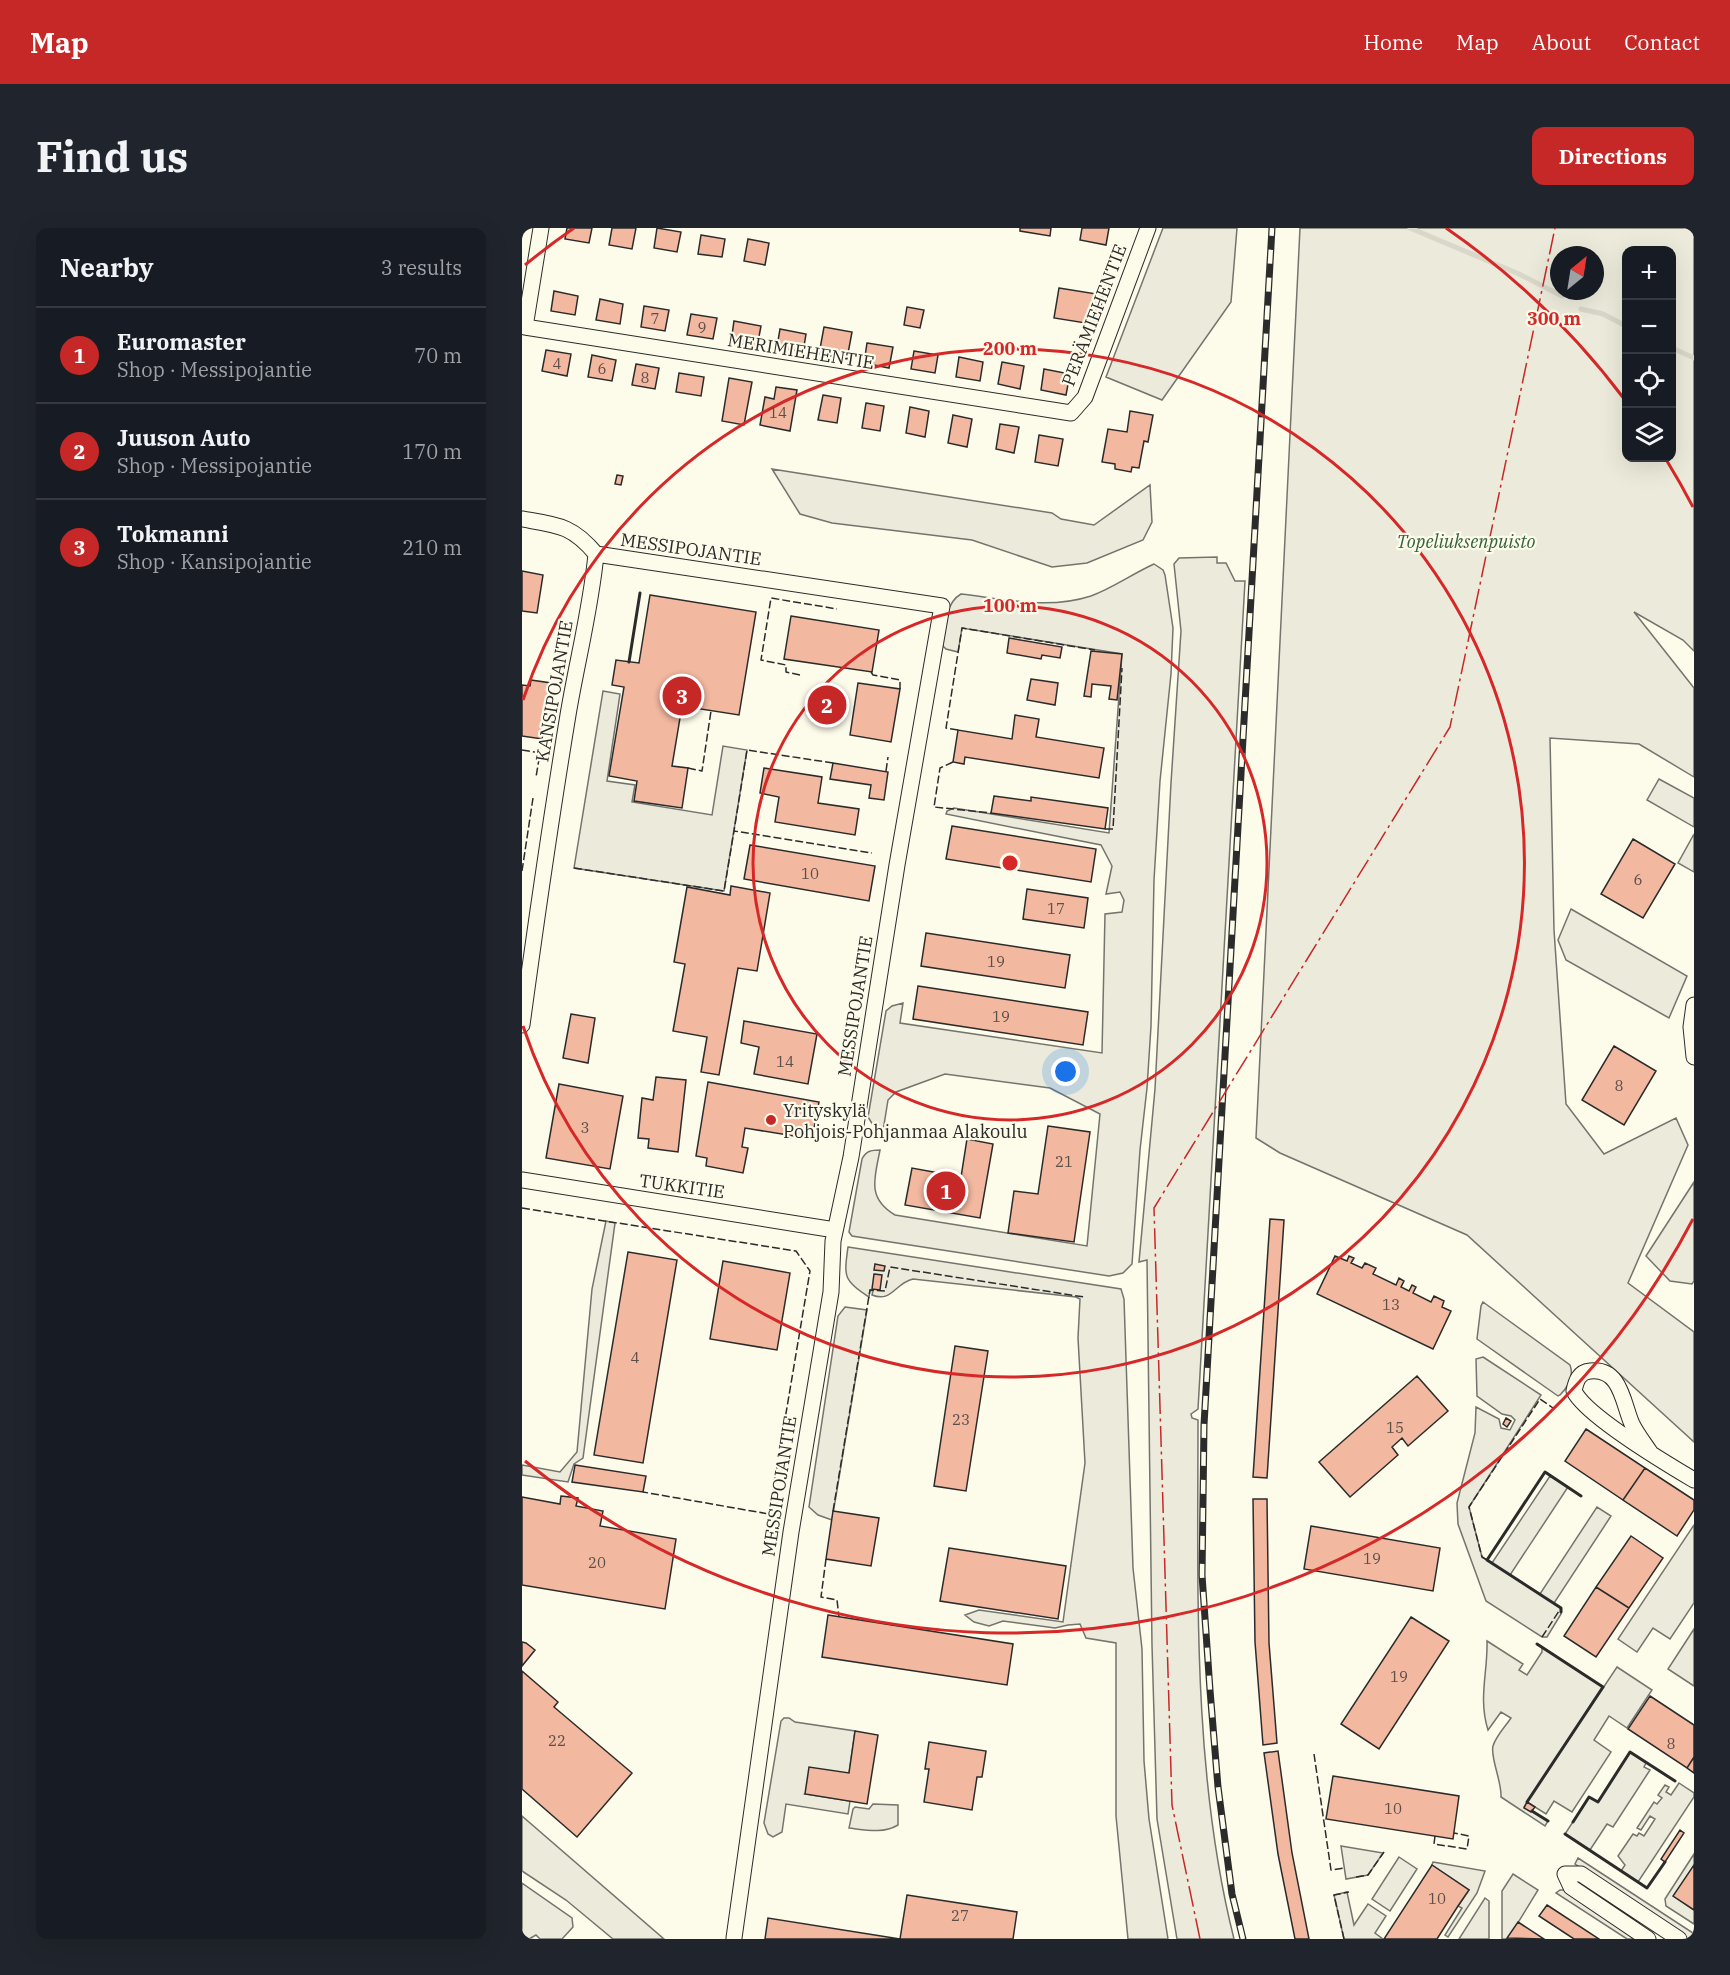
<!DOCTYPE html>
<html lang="en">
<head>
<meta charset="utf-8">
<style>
  :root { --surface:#171b24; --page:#20242c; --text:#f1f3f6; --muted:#9ea1a6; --line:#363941; --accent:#c62828 }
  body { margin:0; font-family:"IBM Plex Serif",serif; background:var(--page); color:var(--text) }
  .controls { position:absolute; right:18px; top:18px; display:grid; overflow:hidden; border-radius:12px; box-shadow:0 6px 24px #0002 }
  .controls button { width:54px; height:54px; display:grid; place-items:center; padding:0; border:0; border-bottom:2px solid var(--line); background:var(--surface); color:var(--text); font:30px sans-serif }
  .compass { position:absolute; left:1028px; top:18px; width:54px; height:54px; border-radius:50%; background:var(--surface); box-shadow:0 6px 24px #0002; rotate:30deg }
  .you { position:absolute; left:544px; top:844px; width:21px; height:21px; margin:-15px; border:4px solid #fff; border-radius:50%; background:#1a73e8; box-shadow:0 0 0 9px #1a73e833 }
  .badge { display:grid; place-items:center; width:39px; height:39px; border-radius:50%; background:var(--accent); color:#fff; font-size:20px; font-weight:700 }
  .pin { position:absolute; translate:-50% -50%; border:3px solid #fff; box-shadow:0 2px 6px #0006 }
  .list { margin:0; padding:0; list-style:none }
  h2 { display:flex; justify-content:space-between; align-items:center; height:78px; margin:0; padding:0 24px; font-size:26px }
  h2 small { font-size:20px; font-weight:400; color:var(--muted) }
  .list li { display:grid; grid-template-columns:39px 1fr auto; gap:18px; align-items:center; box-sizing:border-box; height:96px; padding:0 24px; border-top:2px solid var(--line) }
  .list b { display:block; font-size:22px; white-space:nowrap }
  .list p { margin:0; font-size:20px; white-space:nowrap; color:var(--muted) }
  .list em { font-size:20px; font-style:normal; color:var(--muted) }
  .icon { flex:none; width:33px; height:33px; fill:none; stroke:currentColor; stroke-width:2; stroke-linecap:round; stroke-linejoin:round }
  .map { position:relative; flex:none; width:1172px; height:1711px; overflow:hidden; border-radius:12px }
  header { display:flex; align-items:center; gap:36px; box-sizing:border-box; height:84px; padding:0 30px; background:var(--accent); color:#fff }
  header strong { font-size:28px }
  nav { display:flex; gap:33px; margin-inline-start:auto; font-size:21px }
  .intro { display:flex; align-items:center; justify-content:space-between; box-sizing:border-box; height:144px; padding:0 36px }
  h1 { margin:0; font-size:42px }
  .button { padding:15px 27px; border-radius:12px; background:var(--accent); color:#fff; font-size:21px; font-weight:700 }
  main { display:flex; gap:36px; padding:0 36px }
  aside { flex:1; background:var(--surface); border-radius:12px; box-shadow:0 6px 24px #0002 }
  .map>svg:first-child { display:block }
  .green { fill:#ecebdb; stroke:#74746e; stroke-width:1.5; fill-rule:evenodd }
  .parking { fill:#eceadb; stroke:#74746e; stroke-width:1.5 }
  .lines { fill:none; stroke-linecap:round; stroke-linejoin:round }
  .stream { stroke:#d8d7c9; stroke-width:5 }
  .building { fill:#f2b8a0; stroke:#2b2b2b; stroke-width:1.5 }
  .street-casing { stroke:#2b2b2b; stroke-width:17 }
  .street { stroke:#fdfbea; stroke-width:15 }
  .rail-casing { stroke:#2b2b2b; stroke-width:7 }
  .rail { stroke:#fdfbea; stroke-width:4.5; stroke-dasharray:14; stroke-linecap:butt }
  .fence { stroke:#2b2b2b; stroke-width:1.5; stroke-dasharray:8 3; stroke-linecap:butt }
  .wall { stroke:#2b2b2b; stroke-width:3 }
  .power { stroke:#c62828; stroke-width:1.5; stroke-dasharray:21 4.5 3 4.5; stroke-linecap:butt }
  .ring { fill:none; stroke:#d62828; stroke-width:3 }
  .poi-dot { fill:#c62828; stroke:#fdfbea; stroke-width:2 }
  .labels { text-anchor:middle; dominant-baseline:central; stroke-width:4.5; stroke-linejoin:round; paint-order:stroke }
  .number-label { font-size:15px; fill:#5d4e48 }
  .street-label { font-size:18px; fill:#2b2b2b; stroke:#fdfbea }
  .park-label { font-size:18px; font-style:italic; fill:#34623c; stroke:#fdfbea }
  .poi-label { font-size:18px; fill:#2b2b2b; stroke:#fdfbea; text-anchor:start }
  .centre { fill:#d62828; stroke:#fdfbea; stroke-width:3 }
  .ring-label { font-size:18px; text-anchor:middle; font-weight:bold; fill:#d62828; stroke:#fdfbea; stroke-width:4.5; stroke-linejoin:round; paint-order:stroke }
</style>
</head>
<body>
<header>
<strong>Map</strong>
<nav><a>Home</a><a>Map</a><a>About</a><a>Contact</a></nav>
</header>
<div class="intro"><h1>Find us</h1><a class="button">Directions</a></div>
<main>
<aside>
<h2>Nearby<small>3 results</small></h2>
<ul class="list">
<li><span class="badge">1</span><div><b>Euromaster</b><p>Shop · Messipojantie</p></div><em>70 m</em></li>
<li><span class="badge">2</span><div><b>Juuson Auto</b><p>Shop · Messipojantie</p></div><em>170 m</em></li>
<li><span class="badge">3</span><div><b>Tokmanni</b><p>Shop · Kansipojantie</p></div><em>210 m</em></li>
</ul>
</aside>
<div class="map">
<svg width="1172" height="1711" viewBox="0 0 1172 1711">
  <rect width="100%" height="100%" fill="#fdfbea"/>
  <path class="green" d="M641 0H715L709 74 640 172 584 149Z
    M778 0H1172V423L1161 412 1112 384 1172 460V549L1117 516 1028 510 1032 702 1044 876 1082 926 1154 890 1166 917 1106 1055 1172 1104V1214L945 1007 758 925 734 910ZM1150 22V230H1104V22ZM1037 27H1073V63H1037Z
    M250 241 530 285 539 291 572 297 628 257 630 294 621 312 565 335 530 339 450 312 310 295 278 286Z
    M695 329V335H704L713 353H723L676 1181 669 1186 670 1190 676 1192C676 1363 670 1544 712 1711H655L635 1591 630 1417 625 1032 617 1034 633 861 649 555 659 403 652 336 657 330Z
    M632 336 641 342 643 347 651 400 649 446 638 553 632 652 629 798 625 860 618 922 610 1036 601 1045 587 1048 330 1008 327 1004 340 931C344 923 349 922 358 922 353 949 344 970 373 987L565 1018 578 886 528 860 423 846 374 864 366 872 361 903 351 897 346 889 364 783 370 778 381 775 378 795 580 825 583 686 600 684 602 672 598 664 584 666 590 638 579 617 424 586 425 583 432 580 587 605 600 426 440 400 436 424 424 421 420 417C422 400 423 375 439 366 483 371 526 382 569 368 591 360 610 346 632 336Z
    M84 993 93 995 61 1230 52 1236 46 1254 0 1247V1237L38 1244 55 1224 70 1061Z
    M326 1019 599 1061 602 1071 611 1340 620 1421 622 1533 627 1591 646 1711H606L594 1588V1415L564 1410 558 1396 546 1397 533 1400 481 1393 467 1398 452 1394 443 1387 457 1382 541 1394 563 1235 556 1110 558 1071 554 1069 391 1051C373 1055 370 1075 350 1067L351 1063 348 1062 347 1069C321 1053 322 1048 326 1019Z
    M961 1074 1048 1137C1052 1148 1046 1159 1038 1167L1036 1168 955 1111 959 1078Z
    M323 1079 345 1082 310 1292 296 1287 287 1279 316 1088Z
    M961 1129 1019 1167 947 1279 960 1329 970 1335 1028 1248 1046 1259 988 1347 1018 1366 1075 1279 1089 1288 1032 1375 1039 1380V1386L1025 1409H1020L964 1373 936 1296 935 1275 953 1205 954 1179 977 1191 979 1200 988 1202 993 1192 989 1188 980 1186 955 1168 954 1131Z
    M1172 1401V1458L1146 1441Z
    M965 1413 1001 1436 997 1442 1005 1447 1020 1424V1419L1081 1459 1002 1579 1026 1593 1023 1598 979 1569C980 1554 968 1529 971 1518 974 1508 983 1499 989 1490L979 1484 966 1502C956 1470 966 1444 965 1413Z
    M262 1490H267L273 1494 333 1503 327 1545 283 1566 328 1573 326 1586 264 1576 260 1604 251 1609 246 1606 242 1595 259 1493Z
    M1108 1524 1124 1535 1122 1539 1128 1542 1091 1599 1085 1596 1068 1622 1043 1606 1067 1569 1076 1574Z
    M1157 1555 1172 1565V1569L1116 1654 1099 1643 1103 1637 1096 1628 1111 1606 1115 1608 1117 1605 1122 1608 1133 1591 1128 1588 1119 1602 1115 1600 1132 1574 1135 1576 1140 1570 1136 1567 1143 1557 1147 1559 1144 1564 1149 1567Z
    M351 1576 376 1577V1597C361 1606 344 1602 327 1600L331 1581 333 1579 347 1581Z
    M0 1588 142 1711H91L44 1672 0 1643Z
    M819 1618 861 1625 846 1647 824 1651Z
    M1172 1626V1637L1152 1668 1172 1682V1696L1144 1678 1143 1671Z
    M877 1629 895 1641 868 1683 850 1671Z
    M1056 1630 1171 1705 1172 1711H1166L1053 1636Z
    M911 1634 963 1643 955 1665 926 1709 923 1707 940 1680 936 1678 947 1662 910 1637Z
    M991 1646 1016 1662 986 1711H980V1663Z
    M0 1655 50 1690 51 1699 40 1711H18L14 1707 7 1711 0 1706Z
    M1038 1662H1044L1118 1711H1105L1034 1665Z
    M825 1664 832 1697 846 1676 864 1688 853 1705 861 1711H822L812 1667Z
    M963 1670 967 1673V1711H937Z"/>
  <path class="parking" d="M81 463 98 466 85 553 113 557 110 574 190 587 201 518 225 522 202 663 52 640Z
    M1137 551 1172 570V599L1125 572Z
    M1172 606V644L1156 635Z
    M1049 681 1165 748 1147 790 1044 732 1036 712Z
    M1172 954V1053L1170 1056 1148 1053 1124 1028Z
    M1172 1297V1375L1148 1411 1131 1400 1115 1424 1096 1411Z
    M1095 1439 1130 1462 1105 1500 1087 1488 1072 1512 1089 1524 1050 1584 1032 1573 1024 1586 1005 1574Z"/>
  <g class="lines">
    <path class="stream" d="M888 0 997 46 1040 68
      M1059 81 1081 86 1104 98
      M1150 120 1172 130"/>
  </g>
  <path class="building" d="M45 0H70L67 15 43 11Z
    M90 0H114L110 21 87 17Z
    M135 0 159 4 155 24 132 20Z
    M498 0H529L528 8 498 3Z
    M560 0H587L584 17 558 12Z
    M179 7 203 11 200 29 176 26Z
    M226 11 247 15 243 37 222 33Z
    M537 60 581 67 576 97 532 90Z
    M32 63 56 68 53 87 29 83Z
    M78 71 101 76 98 96 74 92Z
    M122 78 147 82 143 103 119 99Z
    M385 79 402 82 398 100 382 97Z
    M169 86 195 90 191 111 165 107Z
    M212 93 239 98 235 119 209 114Z
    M302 99 330 104 325 131 297 126Z
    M258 101 284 106 281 124 255 119Z
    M345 115 371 119 367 140 342 135Z
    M24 122 49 126 45 148 20 143Z
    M392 123 416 127 413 145 389 141Z
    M70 127 94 132 90 153 66 149Z
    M437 129 461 134 458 153 434 149Z
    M480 134 502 138 498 161 476 156Z
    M114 136 137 140 133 161 110 157Z
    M522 141 548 146 544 167 519 162Z
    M157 145 182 149 179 168 154 164Z
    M207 150 230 154 222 197 200 193Z
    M254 159 275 162 268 203 238 197 243 169 252 171Z
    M301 167 319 170 315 195 296 192Z
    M344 175 362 178 358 203 340 200Z
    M388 179 407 183 403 209 384 205Z
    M608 183 631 187 626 214 622 213 617 240 610 239 609 244 593 241V236L580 234 586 201 605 204Z
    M431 187 450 191 445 219 426 215Z
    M478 196 497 199 492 225 474 221Z
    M517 207 541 211 536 238 513 234Z
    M95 247 101 248 99 257 93 256Z
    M0 343 21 347 15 385 0 383Z
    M128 367 234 384 217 487 160 478 150 538 166 540 160 580 112 573 115 553 87 548 102 459 90 457 94 432 117 435Z
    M269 388 357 402 350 444 262 431Z
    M487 410 540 419 538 430 520 427 519 431 485 425Z
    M569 423 600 426 595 472 587 471 589 458 570 456 569 469 562 468Z
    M509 451 536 455 533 477 505 472Z
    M9 452 29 455 20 511 0 508V457L8 458Z
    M336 455 378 461 369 514 328 507Z
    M493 487 517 491 514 509 582 520 577 550 443 529 442 536 431 534 436 502 490 511Z
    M311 535 366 544 362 572 347 570 349 557 308 551Z
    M242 540 300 549 296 575 337 581 333 607 253 594 257 569 238 565Z
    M472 568 509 573V569L586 580 583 601 469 585Z
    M430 598 574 621 569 654 424 631Z
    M1111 611 1153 636 1121 690 1079 666Z
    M228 617 353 638 347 673 222 651Z
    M209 658 248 665 235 743 216 740 197 847 179 844 185 809 151 803 163 736 152 734 165 659 208 667Z
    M505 661 566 670 562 700 501 691Z
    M404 705 548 727 543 760 399 738Z
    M396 758 566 784 561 817 391 791Z
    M49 786 73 790 66 835 41 830Z
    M222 793 295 806 286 856 232 846 237 819 219 815Z
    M1092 818 1134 843 1102 897 1060 872Z
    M134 849 164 852 156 924 126 920 127 911 116 910 120 870 131 872Z
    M186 854 297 874 290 911 223 900 220 919 226 920 221 945 184 938 185 930 174 928Z
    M37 856 101 868 88 941 24 930Z
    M526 898 568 904 552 1014 486 1005 492 963 516 966Z
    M445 911 471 916 458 990 383 977 390 940 439 949Z
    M748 991 762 992 745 1250 731 1249Z
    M106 1024 155 1032 121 1235 72 1227Z
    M813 1028 825 1033 827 1028 832 1030 829 1035 840 1040 843 1035 854 1040 851 1046 874 1057 877 1050 882 1053 879 1059 887 1063 890 1057 894 1059 891 1065 909 1074 912 1068 922 1073 920 1079 929 1083 911 1121 795 1066Z
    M201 1033 268 1045 255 1122 188 1111Z
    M353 1036 363 1038 362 1043 352 1042Z
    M352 1046 360 1047 358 1062 350 1061Z
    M433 1118 466 1123 444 1263 412 1258Z
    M895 1148 926 1183 886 1218 880 1210 870 1219 876 1227 828 1269 797 1234Z
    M984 1190 989 1193 985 1199 981 1196Z
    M1064 1201 1123 1240 1101 1272 1043 1233Z
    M53 1237 124 1248 121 1264 50 1254Z
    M1123 1240 1172 1272V1282L1155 1308 1101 1272Z
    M39 1268 56 1270 54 1278 81 1283 78 1298 154 1311 143 1381 0 1357V1269L38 1276Z
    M731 1271H745L747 1415 755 1515 741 1517 733 1414Z
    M311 1283 357 1290 349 1338 304 1331Z
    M789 1298 918 1320 911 1363 782 1341Z
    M1109 1308 1141 1330 1107 1380 1074 1359Z
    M427 1320 544 1338 536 1391 418 1373Z
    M1074 1359 1107 1380 1074 1429 1042 1408Z
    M306 1387 491 1416 485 1457 300 1429Z
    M889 1389 927 1413 857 1521 819 1496Z
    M0 1414 4 1415 13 1422 0 1438Z
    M0 1443 36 1474 32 1479 110 1545 55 1609 0 1561Z
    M1128 1468 1172 1497V1529L1165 1540 1106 1501Z
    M333 1503 356 1507 345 1576 283 1566 287 1539 327 1545Z
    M407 1514 464 1523 460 1549H455L450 1582 402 1574 407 1541H403Z
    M756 1523 770 1625 787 1711H773L756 1626 742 1525Z
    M1172 1529V1545L1165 1540Z
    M811 1548 937 1568 931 1611 804 1591Z
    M1005 1574 1013 1579 1009 1584 1002 1580Z
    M1158 1602 1162 1605 1143 1634 1139 1631Z
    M910 1637 947 1662 936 1678 915 1711H862Z
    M1172 1637V1682L1151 1668Z
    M385 1667 495 1684 491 1711H243L246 1690 378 1711Z
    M1025 1677 1077 1711H1052L1017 1688Z
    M996 1694 1022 1711 985 1710Z"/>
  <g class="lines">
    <defs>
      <path id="street" d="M19 0 3 99 549 185 563 169 626 0
        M0 291C35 297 50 297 74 326 69 380 55 433 46 487 29 590 14 694 0 797
        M74 326 420 378 375 637 329 929 311 1013 309 1064 269 1304 212 1710
        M1172 777 1169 799 1172 829
        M0 952 313 1002
        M1128 1224C1122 1215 1115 1206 1110 1196 1101 1176 1099 1139 1068 1143 1057 1144 1054 1153 1052 1163 1064 1188 1145 1236 1172 1252
        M1126 1711 1049 1659 1043 1646H1059L1157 1711"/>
    </defs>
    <use href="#street" class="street-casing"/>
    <use href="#street" class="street"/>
    <defs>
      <path id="rail" d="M721 1711 710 1666 696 1559 688 1462 680 1347 682 1197 750 0"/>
    </defs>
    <use href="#rail" class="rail-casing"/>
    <use href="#rail" class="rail"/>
    <path class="fence" d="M349 444 351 447 378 452V461
      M278 447 264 444V437L239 432 249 370 315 381
      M436 502 424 500 440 400 573 422
      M0 522 18 525 14 549
      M431 534 418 540 412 579 469 585
      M311 535 225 522 212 603 350 625
      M166 540 180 543 189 483
      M364 543 366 529
      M583 601H591L600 440
      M52 640 202 663 212 603
      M0 643 11 570
      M0 980 274 1023 288 1043 247 1286 121 1264
      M311 1283 348 1062 363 1063 368 1039 562 1069
      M304 1331 299 1369 315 1372 317 1389
      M965 1332 960 1329 947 1279 1018 1171 1031 1180
      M1020 1409 1039 1380
      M792 1526 809 1642 823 1640
      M913 1608 912 1616 945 1621 947 1608 932 1605
      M834 1649 846 1647 862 1624
      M822 1711 812 1667 827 1664"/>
    <path class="wall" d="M107 434 118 365
      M1039 1384V1380L965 1332 1023 1244 1059 1268
      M1005 1574 1081 1459 1015 1416
      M1010 1583 1026 1593
      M1051 1594 1067 1569 1076 1574 1108 1524 1153 1553
      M1043 1606 1125 1660 1143 1634"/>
    <path class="power" d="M678 1711 650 1577 632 980 928 499 1033 0"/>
  </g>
  <g class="ring">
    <circle cx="488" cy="635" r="257"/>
    <path d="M1 472A514 514 0 1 1 1 798"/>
    <path d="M1171 991A770 770 0 0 1 3 1233M3 37A770 770 0 0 1 52 0M924 0A770 770 0 0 1 1103 172M1145 233A770 770 0 0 1 1171 279"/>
  </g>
  <circle class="poi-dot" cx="249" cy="892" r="6"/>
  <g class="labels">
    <g class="number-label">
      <text x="133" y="90">7</text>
      <text x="180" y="99">9</text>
      <text x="35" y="135">4</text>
      <text x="80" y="140">6</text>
      <text x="123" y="149">8</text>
      <text x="256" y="184">14</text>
      <text x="288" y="645">10</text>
      <text x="1116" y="651">6</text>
      <text x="534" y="680">17</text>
      <text x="474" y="733">19</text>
      <text x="479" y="788">19</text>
      <text x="263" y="833">14</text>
      <text x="1097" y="857">8</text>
      <text x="63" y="899">3</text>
      <text x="542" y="933">21</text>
      <text x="869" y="1076">13</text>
      <text x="113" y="1129">4</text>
      <text x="439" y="1191">23</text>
      <text x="873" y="1199">15</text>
      <text x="850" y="1330">19</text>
      <text x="75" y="1334">20</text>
      <text x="877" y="1448">19</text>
      <text x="35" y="1512">22</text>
      <text x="1149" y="1515">8</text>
      <text x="871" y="1580">10</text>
      <text x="915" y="1670">10</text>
      <text x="438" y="1687">27</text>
    </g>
    <g class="street-label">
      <text transform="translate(572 87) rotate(-69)">PERÄMIEHENTIE</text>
      <text transform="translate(279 123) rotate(9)">MERIMIEHENTIE</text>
      <text transform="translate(169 321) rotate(8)">MESSIPOJANTIE</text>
      <text transform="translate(32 463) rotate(-80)">KANSIPOJANTIE</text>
      <text transform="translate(333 778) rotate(-81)">MESSIPOJANTIE</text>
      <text transform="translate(160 958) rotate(8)">TUKKITIE</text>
      <text transform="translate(257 1258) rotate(-81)">MESSIPOJANTIE</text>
    </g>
    <g class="park-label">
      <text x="944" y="313">Topeliuksenpuisto</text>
    </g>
    <g class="poi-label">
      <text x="261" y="882">Yrityskylä<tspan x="261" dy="21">Pohjois-Pohjanmaa Alakoulu</tspan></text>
    </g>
  </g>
  <circle cx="488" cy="635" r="9" class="centre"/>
  <g class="ring-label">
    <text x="1032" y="97">300 m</text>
    <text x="488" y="127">200 m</text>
    <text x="488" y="384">100 m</text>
  </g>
</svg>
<div class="controls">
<button>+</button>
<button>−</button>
<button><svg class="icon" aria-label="locate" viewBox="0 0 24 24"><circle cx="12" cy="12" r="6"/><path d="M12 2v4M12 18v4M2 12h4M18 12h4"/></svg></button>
<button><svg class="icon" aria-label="layers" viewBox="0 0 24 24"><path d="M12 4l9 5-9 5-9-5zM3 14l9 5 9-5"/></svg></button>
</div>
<svg class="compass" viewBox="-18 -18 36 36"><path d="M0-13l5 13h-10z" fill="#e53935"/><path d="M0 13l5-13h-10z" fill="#9ea1a6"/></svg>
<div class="you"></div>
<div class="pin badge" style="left:424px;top:963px">1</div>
<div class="pin badge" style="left:305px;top:477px">2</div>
<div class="pin badge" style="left:160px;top:468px">3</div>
</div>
</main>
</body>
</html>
